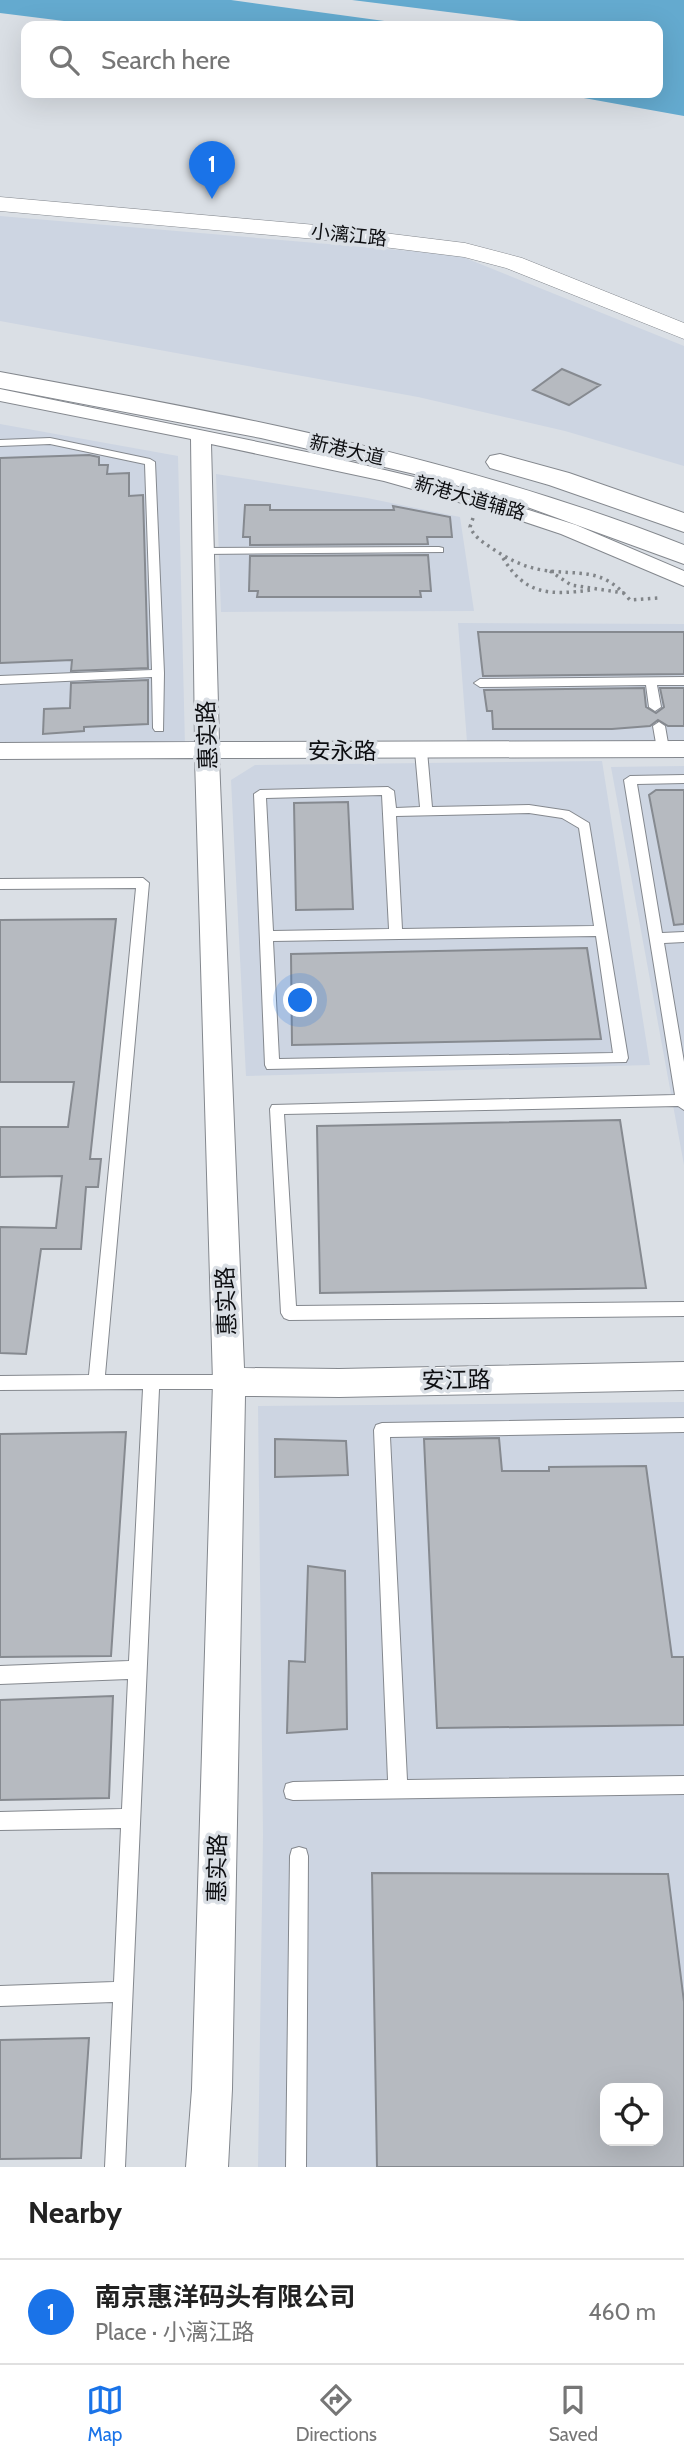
<!DOCTYPE html>
<html lang="en">
<head>
<meta charset="utf-8">
<style>
  :root { --surface:#fff; --page:#f2f2f2; --text:#222; --muted:#767676; --line:#e0e0e0; --accent:#1a73e8 }
  body { margin:0; font-family:Cabin,"Noto Sans SC",sans-serif; background:var(--page); color:var(--text) }
  .controls { position:absolute; right:21px; bottom:21px; display:grid; overflow:hidden; border-radius:14px; box-shadow:0 7px 28px #0002 }
  .controls button { width:63px; height:63px; display:grid; place-items:center; padding:0; border:0; border-bottom:2px solid var(--line); background:var(--surface); color:var(--text); font:35px sans-serif }
  .you { position:absolute; left:301px; top:1001px; width:24px; height:24px; margin:-18px; border:5px solid #fff; border-radius:50%; background:#1a73e8; box-shadow:0 0 0 10px #1a73e833 }
  .badge { display:grid; place-items:center; width:46px; height:46px; border-radius:50%; background:var(--accent); color:#fff; font-size:23px; font-weight:700 }
  .pin { position:absolute; translate:-50% -58px; filter:drop-shadow(0 2px 4px #0008) }
  .pin::after { content:''; position:absolute; top:37px; width:24px; height:21px; background:inherit; clip-path:polygon(0 0,100% 0,50% 100%) }
  .list { margin:0; padding:0; list-style:none }
  h2 { display:flex; justify-content:space-between; align-items:center; height:91px; margin:0; padding:0 28px; font-size:30px }
  h2 small { font-size:23px; font-weight:400; color:var(--muted) }
  .list li { display:grid; grid-template-columns:46px 1fr auto; gap:21px; align-items:center; box-sizing:border-box; height:105px; padding:0 28px; border-top:2px solid var(--line) }
  .list b { display:block; font-size:26px; white-space:nowrap }
  .list p { margin:0; font-size:23px; white-space:nowrap; color:var(--muted) }
  .list em { font-size:23px; font-style:normal; color:var(--muted) }
  .icon { flex:none; width:38px; height:38px; fill:none; stroke:currentColor; stroke-width:2; stroke-linecap:round; stroke-linejoin:round }
  .map { position:relative; flex:none; width:684px; height:2167px; overflow:hidden }
  .search { position:absolute; background:var(--surface); box-shadow:0 7px 28px #0002; left:21px; right:21px; top:21px; height:77px; display:flex; align-items:center; gap:18px; box-sizing:border-box; padding:0 24px; border-radius:14px; color:var(--muted); font-size:26px }
  .sheet { height:196px; background:var(--surface) }
  nav { display:flex; justify-content:space-around; align-items:center; box-sizing:border-box; height:98px; border-top:2px solid var(--line); background:var(--surface); font-size:19px; color:var(--muted) }
  nav a { display:grid; justify-items:center; gap:4px }
  nav .on { color:var(--accent) }
  .map>svg:first-child { display:block }
  .built { fill:#cdd5e2; fill-rule:evenodd }
  .water { fill:#64aacf }
  .pier { fill:#dadfe5 }
  .building { fill:#b6bac0; stroke:#868a90; stroke-width:2; fill-rule:evenodd }
  .lines { fill:none; stroke-linecap:round; stroke-linejoin:round }
  .service-casing { stroke:#84888e; stroke-width:2 }
  .minor-casing { stroke:#84888e; stroke-width:2 }
  .tertiary-casing { stroke:#84888e; stroke-width:1 }
  .primary-casing { stroke:#84888e; stroke-width:2 }
  .path { stroke:#818589; stroke-width:3.5; stroke-dasharray:2.5 4.5; stroke-linecap:butt }
  .service { fill:#fff; fill-rule:evenodd }
  .minor { fill:#fff; fill-rule:evenodd }
  .tertiary { fill:#fff; fill-rule:evenodd }
  .primary { fill:#fff; fill-rule:evenodd }
  .labels { text-anchor:middle; dominant-baseline:central; stroke-width:7; stroke-linejoin:round; paint-order:stroke }
  .far-street-label { font-size:19px; fill:#0d0e11; stroke:#dadfe5 }
  .street-label { font-size:23px; fill:#0d0e11; stroke:#dadfe5 }
</style>
</head>
<body>
<div class="map">
<svg width="684" height="2167" viewBox="0 0 684 2167">
  <rect width="100%" height="100%" fill="#dadfe5"/>
  <path class="built" d="M0 216 458 255 684 346V466L565 431 418 397 0 321Z
    M0 424 178 456 185 746H0Z
    M216 474 367 498 460 517 474 611 221 612Z
    M458 623 684 624V742H467Z
    M602 761 650 1065 246 1076 231 780 255 765Z
    M684 766V1165L611 767Z
    M684 1402V2167H258L263 1835 258 1406ZM605 2088H658V2141H605Z"/>
  <path class="water" d="M0 0H684V116L556 93H658V26H104L0 13Z"/>
  <path class="pier" d="M231 0H352L561 26H421Z"/>
  <path class="building" d="M562 369 600 385 569 405 533 390Z
    M89 455 99 457V465H108L107 474 129 473V496L143 495 148 668 71 671 72 660 0 663V458Z
    M245 505H270V510H394L393 506 450 517 452 537H427L428 544 250 545V537H243Z
    M428 555 431 591H420L421 597H257L258 591H249L250 556Z
    M478 632H684V674L483 676Z
    M148 680V724L84 727V731L43 734 44 709 70 708 71 683Z
    M644 688 646 707 656 713 664 707 660 688H684V726H668L658 720 650 726 612 729H493L492 711H487L484 690Z
    M656 790H684V924L674 925 649 795Z
    M348 802 353 909 296 910 294 803Z
    M116 919 90 1159H101L98 1187H86L81 1249H41L26 1354 0 1353V1227L56 1228 62 1176 0 1177V1127H68L74 1082H0V920Z
    M587 948 601 1039 292 1045 291 954Z
    M620 1120 646 1288 320 1293 317 1126Z
    M126 1432 111 1656 0 1657V1434Z
    M499 1438 502 1471H549V1467L646 1466 672 1657H684V1725L437 1728 424 1439Z
    M275 1439 346 1441 348 1475 275 1477Z
    M308 1566 345 1571 347 1729 287 1733 289 1661 305 1662Z
    M113 1696 109 1798 0 1800V1700Z
    M372 1873 668 1874 684 2002V2167H377ZM605 2088H658V2141H605Z
    M89 2038 81 2158 0 2159V2040Z"/>
  <g class="lines">
    <defs>
      <path id="service" d="M50 438 150 459 155 462 164 673 163 731H155L153 728 152 677 0 684V676L152 670 145 464 50 444 0 446V440Z
        M439 547 443 548V552L202 554 197 551 202 548Z
        M684 677V685H657L661 707 655 711 649 707 646 685 480 687 474 683 480 679Z
        M659 722 665 726 669 749 663 753 657 749 653 726Z
        M421 747 427 751 432 807 529 805 569 811 589 823 628 1058 626 1062 267 1069 265 1065 254 794 260 790 388 787 394 791 396 808 420 807 415 751ZM382 795 389 929 273 931 266 798ZM529 813 562 818 579 828 594 926 402 929 396 816ZM596 936 613 1053 279 1059 273 941Z
        M684 775V783L637 784 662 933 684 932V942L664 943 684 1062V1110L678 1106 284 1114 296 1306 684 1302V1316L289 1320 284 1318 281 1313 270 1109 272 1105 675 1095 624 780 630 776Z
        M143 878 149 883 105 1375H229L235 1377 237 1382 235 1387 229 1389H159L125 2167H105L113 2002 0 2006V1986L114 1982 121 1828 0 1830V1812L122 1809 128 1679 0 1684V1666L129 1661 143 1389 0 1390V1376L89 1375 136 888 0 889V879Z
        M684 1418V1432L390 1437 407 1780 684 1776V1794L293 1800 286 1798 284 1791 286 1784 293 1782 388 1780 374 1430 376 1425 382 1423Z
        M299 1847 306 1849 308 1856 306 2167H286L290 1856 292 1849Z"/>
      <path id="minor" d="M0 389 326 456 456 487 576 525 684 571V586L561 534 501 514 384 481 211 444 219 742 684 741V757L219 758 244 1368 339 1369 684 1362V1390L339 1397 245 1396 232 2089 228 2167H186L192 2089 213 1382 195 758 0 759V743L195 742 191 439 0 401Z"/>
      <path id="tertiary" d="M0 197 327 226 465 243 522 258 684 323V339L506 268 464 257 327 240 0 211Z"/>
      <path id="primary" d="M0 372C234 415 462 457 684 545V564L508 500 423 476 261 438 0 388Z
        M500 454 569 473 684 513V532L549 485 490 468 486 462 490 456Z"/>
    </defs>
    <use href="#service" class="service-casing"/>
    <use href="#minor" class="minor-casing"/>
    <use href="#tertiary" class="tertiary-casing"/>
    <use href="#primary" class="primary-casing"/>
    <path class="path" d="M473 518 470 527C475 538 483 542 493 549 508 559 524 567 542 570 581 576 601 566 630 600L659 598
      M503 558C526 596 550 595 591 590
      M550 571 571 585 624 593"/>
    <use href="#service" class="service"/>
    <use href="#minor" class="minor"/>
    <use href="#tertiary" class="tertiary"/>
    <use href="#primary" class="primary"/>
  </g>
  <g class="labels">
    <g class="far-street-label">
      <text transform="translate(349 235) rotate(6)">小漓江路</text>
      <text transform="translate(347 450) rotate(13)">新港大道</text>
      <text transform="translate(470 498) rotate(16)">新港大道辅路</text>
    </g>
    <g class="street-label">
      <text transform="translate(207 735) rotate(-92)">惠实路</text>
      <text x="342" y="751">安永路</text>
      <text transform="translate(226 1301) rotate(-92)">惠实路</text>
      <text transform="translate(456 1380) rotate(-1)">安江路</text>
      <text transform="translate(217 1868) rotate(-89)">惠实路</text>
    </g>
  </g>
</svg>
<div class="controls">
<button><svg class="icon" aria-label="locate" viewBox="0 0 24 24"><circle cx="12" cy="12" r="6"/><path d="M12 2v4M12 18v4M2 12h4M18 12h4"/></svg></button>
</div>
<div class="you"></div>
<div class="pin badge" style="left:212px;top:199px">1</div>
<div class="search"><svg class="icon" aria-label="search" viewBox="0 0 24 24"><circle cx="10" cy="10" r="6"/><path d="M15 15l6 6"/></svg>Search here</div>
</div>
<section class="sheet">
<h2>Nearby<small></small></h2>
<ul class="list">
<li><span class="badge">1</span><div><b>南京惠洋码头有限公司</b><p>Place · 小漓江路</p></div><em>460 m</em></li>
</ul>
</section>
<nav>
<a class="on"><svg class="icon" aria-label="map" viewBox="0 0 24 24"><path d="M3 6l6-2 6 2 6-2v14l-6 2-6-2-6 2zM9 4v14M15 6v14"/></svg>Map</a>
<a><svg class="icon" aria-label="directions" viewBox="0 0 24 24"><path d="M12 3l9 9-9 9-9-9zM9 14v-3h6M13 9l2 2-2 2"/></svg>Directions</a>
<a><svg class="icon" aria-label="saved" viewBox="0 0 24 24"><path d="M7 4h10v16l-5-4-5 4z"/></svg>Saved</a>
</nav>
</body>
</html>
